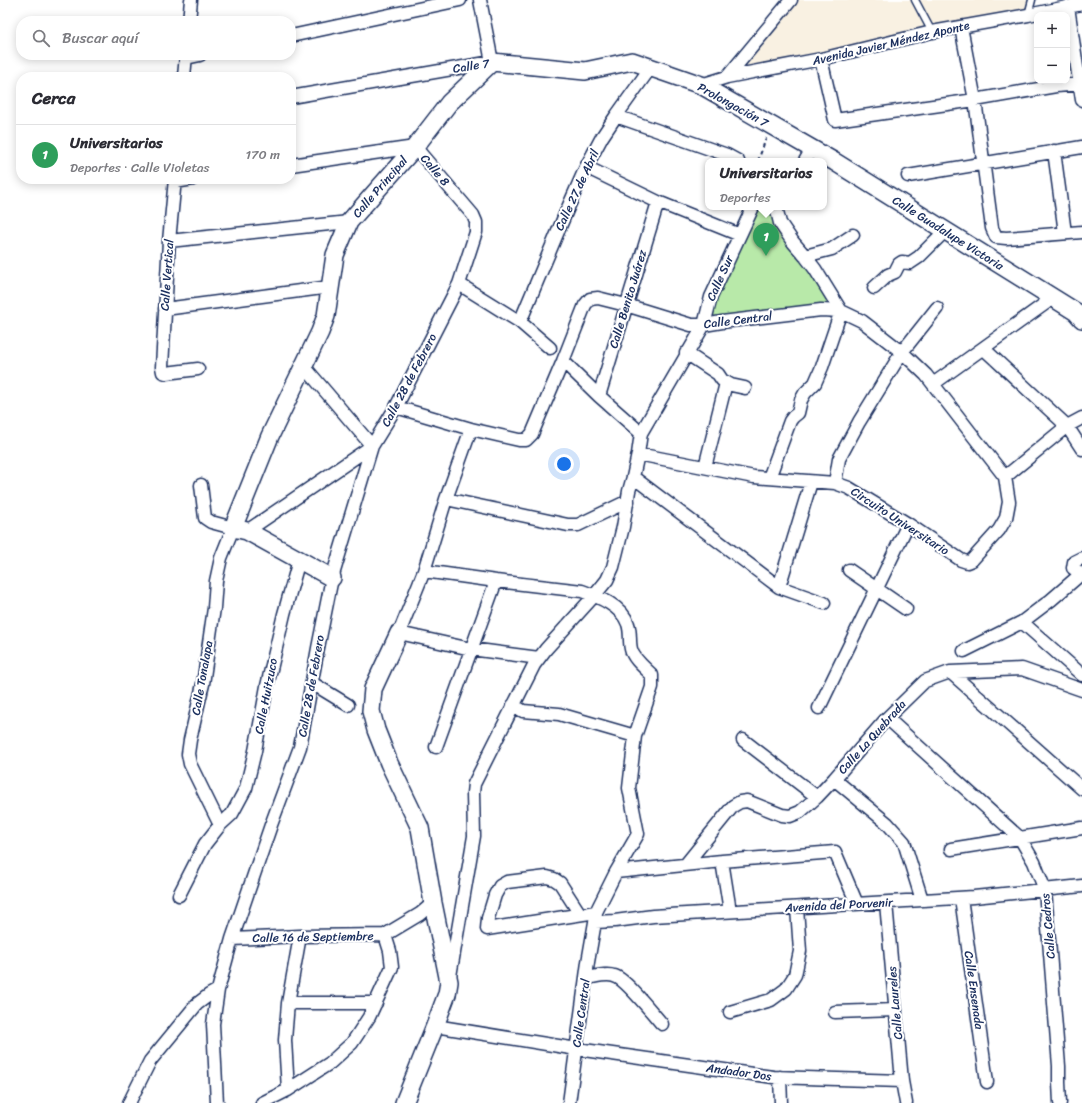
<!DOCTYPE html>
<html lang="es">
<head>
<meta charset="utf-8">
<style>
  :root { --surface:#fff; --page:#f7f7f7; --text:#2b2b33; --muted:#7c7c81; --line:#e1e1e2; --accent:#1f6fb2 }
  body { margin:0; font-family:Sriracha,sans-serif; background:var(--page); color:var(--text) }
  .controls { position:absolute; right:12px; top:12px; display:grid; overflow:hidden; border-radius:8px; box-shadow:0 2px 10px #0003 }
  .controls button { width:36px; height:36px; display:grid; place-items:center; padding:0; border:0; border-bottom:1px solid var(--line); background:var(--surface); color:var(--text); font:20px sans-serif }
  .you { position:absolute; left:564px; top:464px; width:14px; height:14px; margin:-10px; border:3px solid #fff; border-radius:50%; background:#1a73e8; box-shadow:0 0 0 6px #1a73e833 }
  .badge { display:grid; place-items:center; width:26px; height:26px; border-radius:50%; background:var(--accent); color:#fff; font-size:13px; font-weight:700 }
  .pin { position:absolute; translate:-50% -33px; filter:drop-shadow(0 1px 2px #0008) }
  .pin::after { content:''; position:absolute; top:21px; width:14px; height:12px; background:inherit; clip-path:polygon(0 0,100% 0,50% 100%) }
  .popup { position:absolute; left:705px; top:158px; width:122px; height:52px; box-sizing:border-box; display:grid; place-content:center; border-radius:8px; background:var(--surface); filter:drop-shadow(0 1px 3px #0005); font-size:13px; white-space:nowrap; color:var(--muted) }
  .popup b { font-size:15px; color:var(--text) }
  .popup::after { content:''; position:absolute; left:50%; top:100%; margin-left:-8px; border:8px solid transparent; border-top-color:var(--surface) }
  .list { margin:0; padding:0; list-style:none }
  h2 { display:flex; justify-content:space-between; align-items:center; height:52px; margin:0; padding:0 16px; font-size:17px }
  h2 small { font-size:13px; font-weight:400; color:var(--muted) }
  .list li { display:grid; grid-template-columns:26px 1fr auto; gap:12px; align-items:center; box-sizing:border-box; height:60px; padding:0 16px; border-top:1px solid var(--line) }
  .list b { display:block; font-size:15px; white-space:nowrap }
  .list p { margin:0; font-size:13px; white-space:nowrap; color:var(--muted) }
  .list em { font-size:13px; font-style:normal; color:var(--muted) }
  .icon { flex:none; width:22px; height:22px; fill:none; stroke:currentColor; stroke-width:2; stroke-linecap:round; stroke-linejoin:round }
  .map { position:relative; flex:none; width:1082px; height:1103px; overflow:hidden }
  .search { position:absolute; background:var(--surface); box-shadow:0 2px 10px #0003; left:16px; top:16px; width:280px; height:44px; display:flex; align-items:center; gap:10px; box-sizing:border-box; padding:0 14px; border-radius:16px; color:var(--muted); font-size:15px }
  .panel { position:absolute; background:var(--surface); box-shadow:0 2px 10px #0003; left:16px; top:72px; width:280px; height:112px; border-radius:16px }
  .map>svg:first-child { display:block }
  .built { fill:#f9f1e2 }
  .park { fill:#b8e9a9; stroke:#6a8c84 }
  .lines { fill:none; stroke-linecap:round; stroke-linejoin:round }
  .lane-casing { stroke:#1b2f5e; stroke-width:9 }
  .street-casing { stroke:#1b2f5e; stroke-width:15 }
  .secondary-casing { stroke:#1b2f5e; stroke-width:20 }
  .path { stroke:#1b2f5e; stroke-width:2; stroke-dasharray:4 3; stroke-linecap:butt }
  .lane { stroke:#fff; stroke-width:6 }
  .street { stroke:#fff; stroke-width:12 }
  .secondary { stroke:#fff; stroke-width:17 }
  .labels { text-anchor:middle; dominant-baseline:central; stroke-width:4; stroke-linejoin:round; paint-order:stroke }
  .street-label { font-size:12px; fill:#1b2f5e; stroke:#fff }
</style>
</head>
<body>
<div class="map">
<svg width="1082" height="1103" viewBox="0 0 1082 1103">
  <rect width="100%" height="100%" fill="#fff"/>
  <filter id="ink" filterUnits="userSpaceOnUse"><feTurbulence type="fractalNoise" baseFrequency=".025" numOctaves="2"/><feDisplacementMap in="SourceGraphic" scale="8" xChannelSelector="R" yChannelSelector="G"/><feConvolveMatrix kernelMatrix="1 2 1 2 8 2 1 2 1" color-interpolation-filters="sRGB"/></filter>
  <g filter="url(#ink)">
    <path class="built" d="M797 0H1034L1032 8 739 70Z"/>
    <path class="park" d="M756 207H772L803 260 833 307 708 322 715 294Z"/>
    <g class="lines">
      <defs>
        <path id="lane" d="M915 0 932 32
          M1028 15 1032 0"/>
        <path id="street" d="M1068 7 1082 100
          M189 21 191 0
          M961 27 975 100 992 228 996 237 1006 238 1082 232
          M291 36 460 0
          M186 58 200 55
          M821 59 835 120 975 100 1056 86 1082 84
          M184 77 186 55
          M727 77 791 0
          M701 85 727 77 821 59 932 32 1028 15 1082 4
          M291 97 492 62 480 0
          M616 116 727 155 738 161
          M1054 151 1065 233
          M805 161 812 149
          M586 167 658 202 740 235
          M908 176 1082 147
          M175 179 169 241 162 367 163 372 166 373 198 369
          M175 182 193 179
          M776 207 780 223 793 242 805 256 815 269 841 311
          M169 241 349 222
          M805 256 832 249 853 235
          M459 284 520 322 550 348
          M874 288 888 275 895 272 899 264 902 262 910 263 919 257 945 231
          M165 309 330 287
          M520 322 567 210 586 167 602 137 616 116 651 67
          M983 348 1067 426 1082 449
          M686 353 718 374 722 380 731 385 745 388
          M563 361 599 396 641 433
          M933 384 1053 298
          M599 396 658 202
          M396 407 471 429 519 440H526L532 434 563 361 585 305 590 299 598 298 626 305 691 325H704L722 322 821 310 841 311 862 321 902 352 926 375 1005 477 1009 502 1006 518 999 530 972 560 967 562 961 560 908 524 849 488 835 483 754 477 638 454
          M471 429 446 499 424 571 399 633 471 649 539 658
          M705 467 726 383
          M633 477 779 587 824 603
          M1005 477 1067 426 1082 418
          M769 478 790 421 793 417 798 413 801 400 805 393 815 383 822 367 841 311
          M835 483 839 459 859 422 902 352 937 308
          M201 485 205 518 211 522 233 528 221 558 216 581 214 608 203 684 190 740 188 754 190 764 220 825
          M446 499 568 525H578L628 501
          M247 531 372 446 303 365
          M1082 558 1074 562 1073 568 1082 575
          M849 570 906 609
          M424 571 496 581 582 591C599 597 622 606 628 624 631 632 629 641 631 649 633 659 645 668 652 675V687L635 736 629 788 638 834 616 872 596 912 595 922 588 962 569 1103
          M779 587 811 482
          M1022 622 1082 675
          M964 651 1022 622 1051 600 1081 574
          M950 672 1082 789
          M312 683 348 705
          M513 705 523 711 559 714 635 736
          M819 708 908 524
          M887 718 1020 838 1034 862 1045 890 1059 1066V1082L1060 1103
          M743 740 817 797
          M436 747 496 581
          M834 779 887 823 904 842 922 900
          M951 849 1082 828
          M722 861 730 911
          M686 864 733 806 740 802 747 801 782 815 790 816 800 812 817 797 834 779 887 718 925 681 950 672 1022 669 1082 690
          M616 872 722 861 835 852 857 904
          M179 895 205 844 220 825 232 814 246 788 255 751 267 686 284 614 299 560
          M961 898 987 1082
          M886 903 902 1081 906 1103
          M580 914 560 883 554 879 547 877 507 882 500 886 495 895 488 918 487 929 596 912
          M595 922 615 921 653 916 974 897 1082 886
          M232 939 300 936 385 935 420 914 433 903
          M450 976 474 836 473 793 474 784 534 665 546 649 594 596 607 580 613 567 623 527 629 491 633 477 638 454 641 433 704 325 711 297 753 207
          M586 978C595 977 606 973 614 976 625 978 653 1014 662 1024
          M288 1003H376
          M730 1012 771 1000 786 989 795 975 800 951 797 908
          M835 1012 896 1010
          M435 1026 577 1049 773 1077 902 1081
          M780 1077 781 1103
          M288 1090 285 1040 288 1003 300 936
          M129 1103 150 1061 197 1004 209 995 218 990
          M217 1103 213 1024 218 990 232 939 248 892 271 825 300 747 318 648 332 578 372 446 396 407 459 284 476 232V222L473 215 415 147 291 165
          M262 1103 288 1090 330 1063 352 1043 369 1017 392 967 390 951 385 935"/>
        <path id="secondary" d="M332 578 247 531 233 528 270 436 320 332 326 316 335 255 349 222 415 147 449 103 492 62 585 71 632 61 701 85 835 162 1076 312 1082 319
          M399 633 373 689 371 711 376 730 389 763 420 828 433 903 449 982 447 994 435 1026 404 1103"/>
      </defs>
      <use href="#lane" class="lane-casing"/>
      <use href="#street" class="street-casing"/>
      <use href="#secondary" class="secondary-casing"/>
      <path class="path" d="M758 161 766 138"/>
      <use href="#lane" class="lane"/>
      <use href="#street" class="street"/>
      <use href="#secondary" class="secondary"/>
    </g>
  </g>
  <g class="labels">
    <g class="street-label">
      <text transform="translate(891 43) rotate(-13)">Avenida Javier Méndez Aponte</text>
      <text transform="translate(471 66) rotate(-9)">Calle 7</text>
      <text transform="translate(733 105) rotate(29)">Prolongación 7</text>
      <text transform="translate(435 170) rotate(50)">Calle 8</text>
      <text transform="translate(380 187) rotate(-49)">Calle Principal</text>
      <text transform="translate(577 190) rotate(-65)">Calle 27 de Abril</text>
      <text transform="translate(948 233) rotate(32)">Calle Guadalupe Victoria</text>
      <text transform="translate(167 275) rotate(-86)">Calle Vertical</text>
      <text transform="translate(720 278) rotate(-66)">Calle Sur</text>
      <text transform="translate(628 299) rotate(-73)">Calle Benito Juárez</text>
      <text transform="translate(738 320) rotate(-7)">Calle Central</text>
      <text transform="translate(409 380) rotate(-62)">Calle 28 de Febrero</text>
      <text transform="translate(900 521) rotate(33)">Circuito Universitario</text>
      <text transform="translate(202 678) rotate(-80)">Calle Tonalapa</text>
      <text transform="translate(311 686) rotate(-80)">Calle 28 de Febrero</text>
      <text transform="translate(266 696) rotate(-79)">Calle Huitzuco</text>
      <text transform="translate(872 737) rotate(-48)">Calle La Quebrada</text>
      <text transform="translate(839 905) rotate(-3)">Avenida del Porvenir</text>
      <text transform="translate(1048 926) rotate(-95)">Calle Cedros</text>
      <text transform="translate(313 937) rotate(-1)">Calle 16 de Septiembre</text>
      <text transform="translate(974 990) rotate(82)">Calle Ensenada</text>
      <text transform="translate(895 1003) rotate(-95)">Calle Laureles</text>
      <text transform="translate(581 1013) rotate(-82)">Calle Central</text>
      <text transform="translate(739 1072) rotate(8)">Andador Dos</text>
    </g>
  </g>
</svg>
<div class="controls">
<button>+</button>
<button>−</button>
</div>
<div class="you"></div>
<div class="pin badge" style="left:766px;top:256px;background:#2e9e5b">1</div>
<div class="popup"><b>Universitarios</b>Deportes</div>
<div class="search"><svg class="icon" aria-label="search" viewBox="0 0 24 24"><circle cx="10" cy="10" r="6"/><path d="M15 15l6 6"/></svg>Buscar aquí</div>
<section class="panel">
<h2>Cerca<small></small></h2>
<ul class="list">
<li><span class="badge" style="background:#2e9e5b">1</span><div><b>Universitarios</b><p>Deportes · Calle Violetas</p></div><em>170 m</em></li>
</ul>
</section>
</div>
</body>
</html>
